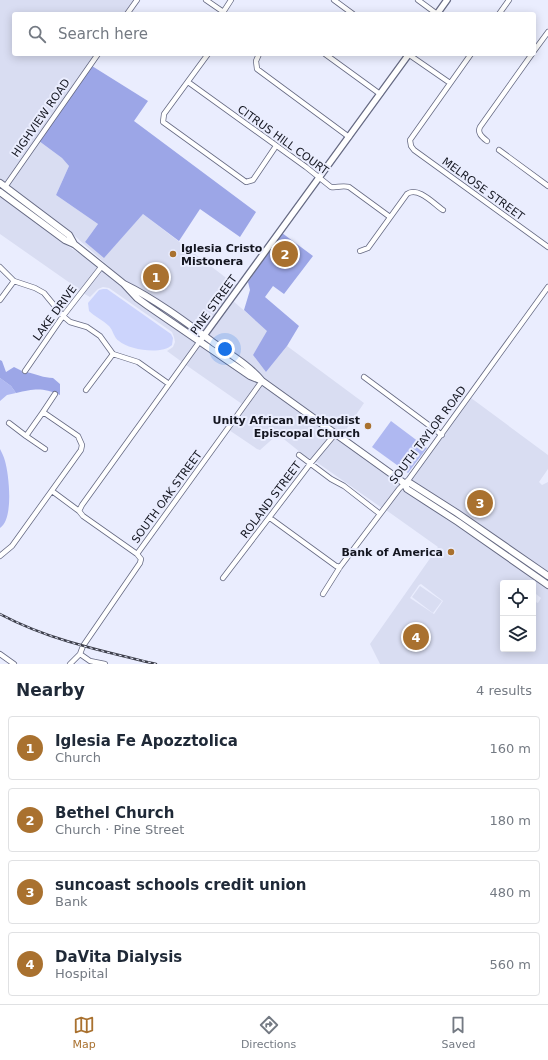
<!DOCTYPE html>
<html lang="en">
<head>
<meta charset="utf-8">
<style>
  :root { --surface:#fff; --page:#f2f2f3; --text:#1f2937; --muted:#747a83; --line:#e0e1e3; --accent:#a9712f }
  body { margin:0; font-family:"DejaVu Sans",sans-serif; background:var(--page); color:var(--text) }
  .controls { position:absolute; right:12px; bottom:12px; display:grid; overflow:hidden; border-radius:4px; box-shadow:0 2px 10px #0003 }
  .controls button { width:36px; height:36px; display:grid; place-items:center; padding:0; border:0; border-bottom:1px solid var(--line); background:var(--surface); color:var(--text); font:20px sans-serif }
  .you { position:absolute; left:225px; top:349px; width:14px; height:14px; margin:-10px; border:3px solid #fff; border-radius:50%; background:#1a73e8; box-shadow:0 0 0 6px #1a73e833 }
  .badge { display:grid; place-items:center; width:26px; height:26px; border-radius:50%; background:var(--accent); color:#fff; font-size:13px; font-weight:700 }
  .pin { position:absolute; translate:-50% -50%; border:2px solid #fff; box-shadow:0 1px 4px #0006 }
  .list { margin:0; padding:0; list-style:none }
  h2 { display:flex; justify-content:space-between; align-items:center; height:52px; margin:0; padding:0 16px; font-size:17px }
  h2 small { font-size:13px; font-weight:400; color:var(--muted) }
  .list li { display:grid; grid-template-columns:26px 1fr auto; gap:12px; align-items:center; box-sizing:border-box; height:64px; margin:0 8px 8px; padding:0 8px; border:1px solid var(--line); border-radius:4px }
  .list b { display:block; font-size:15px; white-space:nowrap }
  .list p { margin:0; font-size:13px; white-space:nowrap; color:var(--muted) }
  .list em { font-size:13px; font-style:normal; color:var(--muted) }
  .icon { flex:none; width:22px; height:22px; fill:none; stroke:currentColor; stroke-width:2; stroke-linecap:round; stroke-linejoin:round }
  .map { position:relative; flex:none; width:548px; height:664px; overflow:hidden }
  .search { position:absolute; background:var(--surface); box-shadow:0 2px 10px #0003; left:12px; right:12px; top:12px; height:44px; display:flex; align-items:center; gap:10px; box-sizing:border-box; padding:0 14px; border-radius:4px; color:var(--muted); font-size:15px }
  .sheet { height:340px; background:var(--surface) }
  nav { display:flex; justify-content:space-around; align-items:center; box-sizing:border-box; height:56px; border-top:1px solid var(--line); background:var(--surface); font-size:11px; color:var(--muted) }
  nav a { display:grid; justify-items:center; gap:2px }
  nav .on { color:var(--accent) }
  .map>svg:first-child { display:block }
  .built { fill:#d9ddf2; fill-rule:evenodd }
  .green { fill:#afb8f1 }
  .forest { fill:#9ca6e7 }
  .water { fill:#ccd4fc }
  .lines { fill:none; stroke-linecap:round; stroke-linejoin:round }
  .minor-casing { stroke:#666a83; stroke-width:6 }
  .tertiary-casing { stroke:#666a83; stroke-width:8 }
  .secondary-casing { stroke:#666a83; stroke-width:8 }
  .minor { stroke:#fff; stroke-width:4.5 }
  .tertiary { stroke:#fff; stroke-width:5.5 }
  .secondary { stroke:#fff; stroke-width:6 }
  .rail-casing { stroke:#3d3f4b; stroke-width:2.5 }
  .rail { stroke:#eaedfe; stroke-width:1; stroke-dasharray:3; stroke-linecap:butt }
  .poi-dot { fill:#a9712f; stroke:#eaedfe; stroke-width:1.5 }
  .labels { text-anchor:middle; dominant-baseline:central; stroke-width:4; stroke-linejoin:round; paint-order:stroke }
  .street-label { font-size:11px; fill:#141620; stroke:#eaedfe }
  .poi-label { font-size:11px; font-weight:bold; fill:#141620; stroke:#eaedfe; text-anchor:end }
</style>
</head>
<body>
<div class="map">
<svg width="548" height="664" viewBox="0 0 548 664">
  <rect width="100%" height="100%" fill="#eaedfe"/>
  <path class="built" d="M0 0H134L124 14H14V54H95L5 184 0 180Z
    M39 141 62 158 69 166 56 195 98 224 85 242 104 257 143 214 238 287 204 333 126 282 76 237 8 186Z
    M2 196 69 247 99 266 80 290 0 234V198Z
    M102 269 197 342 182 362 167 351 173 347 175 342 174 337 172 332 109 288 103 287 98 289 90 297 83 293Z
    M233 301 268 331 253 355 266 372 287 346 364 403 343 434 404 480 263 379 255 369 208 335Z
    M201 344 258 382 242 404 186 365Z
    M262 384 332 434 311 459 305 456 280 436 277 435 260 450 257 449 229 430Z
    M471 398 548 455V469L539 482 542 485 548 482V574L410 481Z
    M335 437 401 484 382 508 315 461Z
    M403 487 405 491 447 518 548 588V664H380L370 644 438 547 386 510ZM503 583H533V598L536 594 541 598 538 603 533 601V649H503ZM421 584 443 601 434 614 410 598 419 585Z
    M420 586 442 601 433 613 412 597Z"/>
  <path class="green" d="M0 378 11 386 16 393 7 395 0 401Z
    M391 421 427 448 408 473 372 447Z
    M0 449C2 453 4 457 5 461 9 475 14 519 0 528Z"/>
  <path class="forest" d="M92 66 148 101 134 121 256 212 240 237 200 209 179 241 143 214 104 258 85 242 98 224 56 195 69 166 62 158 39 141Z
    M282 233 313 256 284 294 273 286 265 297 299 326 287 346 266 372 253 355 267 331 244 310 250 290 248 282Z
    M0 360 2 361 6 372 14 367 22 371V372L25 374 26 372C36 374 44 378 53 378L60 384V395C42 387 34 389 16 393L11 386 0 378Z"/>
  <path class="water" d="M103 289H107L171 334 173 338 172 345C162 355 129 350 119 341 114 338 113 330 109 326 103 320 95 317 89 311L88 303 99 290Z"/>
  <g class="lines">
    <defs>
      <path id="minor" d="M206 0 222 11
        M334 0 353 14
        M418 0 437 14
        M127 14 137 0
        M222 14 231 0
        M499 14 509 0
        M534 51 548 32
        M208 54 164 114 163 122 246 182 253 180 276 146
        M259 54 256 61 257 69 349 137
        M325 54 380 94
        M408 54 450 83
        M471 54 410 140 411 146 414 150 548 247
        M188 82 306 167 331 187C337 188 342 185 349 187L390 217
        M487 141C482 137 477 133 480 127L532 54
        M499 150 548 186
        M5 187 98 54
        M360 251 368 248 407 194C418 186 434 204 443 210
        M0 267 14 281 35 288 44 293 63 316 70 322 87 327 100 336 113 354 138 362 169 384
        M0 300 14 281
        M25 371 63 316 102 266
        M364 377 442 435
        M86 390 113 354
        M43 412 55 394
        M9 423 26 436
        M299 455 331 479 344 486 380 514
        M52 491 79 511 83 516 137 554 141 559 140 563 83 646 80 654 70 664
        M79 511 82 505 200 341
        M270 518 336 566 340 567
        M137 554 262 381
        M0 556 12 546 81 450 82 445 78 436 43 412 26 436 45 449
        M223 578 310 464 335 434
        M323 594 340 567 399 489 409 479 548 287
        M0 654 14 664
        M80 654 90 661 105 664"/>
      <path id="tertiary" d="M437 14 447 0
        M200 341 409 54"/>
      <path id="secondary" d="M0 183 69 235 74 244
        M0 192 65 240 74 244 124 284 137 298 148 306 250 376 260 380
        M124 284C155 299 187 323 214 343 231 355 249 365 262 381L404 483 407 489 458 522 548 585
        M404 483H410L457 513 548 576"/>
    </defs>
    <use href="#minor" class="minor-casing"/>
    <use href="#tertiary" class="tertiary-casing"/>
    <use href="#secondary" class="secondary-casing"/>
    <use href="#minor" class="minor"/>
    <use href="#tertiary" class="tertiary"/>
    <use href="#secondary" class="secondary"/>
    <defs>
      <path id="rail" d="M0 614C49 640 102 651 156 664"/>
    </defs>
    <use href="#rail" class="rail-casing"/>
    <use href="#rail" class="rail"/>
  </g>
  <g class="poi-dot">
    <circle cx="173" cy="254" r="4"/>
    <circle cx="368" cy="426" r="4"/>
    <circle cx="451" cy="552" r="4"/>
  </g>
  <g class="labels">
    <g class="street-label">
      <text transform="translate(41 118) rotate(-55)">HIGHVIEW ROAD</text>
      <text transform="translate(283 140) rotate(36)">CITRUS HILL COURT</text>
      <text transform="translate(483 189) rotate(36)">MELROSE STREET</text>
      <text transform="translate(214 305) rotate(-54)">PINE STREET</text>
      <text transform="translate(55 313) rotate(-54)">LAKE DRIVE</text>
      <text transform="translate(428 435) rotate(-53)">SOUTH TAYLOR ROAD</text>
      <text transform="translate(167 497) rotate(-54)">SOUTH OAK STREET</text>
      <text transform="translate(271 500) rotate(-53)">ROLAND STREET</text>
    </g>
    <g class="poi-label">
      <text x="181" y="248" text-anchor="start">Iglesia Cristo<tspan x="181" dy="13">Mistonera</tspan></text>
      <text x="360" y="420">Unity African Methodist<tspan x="360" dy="13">Episcopal Church</tspan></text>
      <text x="443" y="552">Bank of America</text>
    </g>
  </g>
</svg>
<div class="controls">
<button><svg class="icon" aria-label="locate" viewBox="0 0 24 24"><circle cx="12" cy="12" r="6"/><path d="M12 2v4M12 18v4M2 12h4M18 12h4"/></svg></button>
<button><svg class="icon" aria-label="layers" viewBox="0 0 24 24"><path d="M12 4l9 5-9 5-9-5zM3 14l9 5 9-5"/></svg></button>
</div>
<div class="you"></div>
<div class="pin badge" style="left:156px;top:277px">1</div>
<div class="pin badge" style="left:285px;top:254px">2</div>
<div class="pin badge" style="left:480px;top:503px">3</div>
<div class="pin badge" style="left:416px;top:637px">4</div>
<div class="search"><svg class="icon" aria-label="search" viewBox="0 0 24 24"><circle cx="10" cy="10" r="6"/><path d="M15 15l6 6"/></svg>Search here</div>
</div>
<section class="sheet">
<h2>Nearby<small>4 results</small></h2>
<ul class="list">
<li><span class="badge">1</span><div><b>Iglesia Fe Apozztolica</b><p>Church</p></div><em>160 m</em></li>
<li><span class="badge">2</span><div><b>Bethel Church</b><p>Church · Pine Street</p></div><em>180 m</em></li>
<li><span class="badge">3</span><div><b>suncoast schools credit union</b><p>Bank</p></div><em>480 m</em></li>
<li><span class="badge">4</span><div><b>DaVita Dialysis</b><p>Hospital</p></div><em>560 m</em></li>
</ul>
</section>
<nav>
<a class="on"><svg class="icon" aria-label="map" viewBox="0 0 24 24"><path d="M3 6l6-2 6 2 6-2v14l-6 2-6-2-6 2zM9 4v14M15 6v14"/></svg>Map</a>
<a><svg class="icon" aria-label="directions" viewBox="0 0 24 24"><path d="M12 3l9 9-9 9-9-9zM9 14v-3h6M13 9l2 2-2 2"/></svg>Directions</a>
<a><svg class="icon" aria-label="saved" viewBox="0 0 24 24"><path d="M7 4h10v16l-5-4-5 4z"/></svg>Saved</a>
</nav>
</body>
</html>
